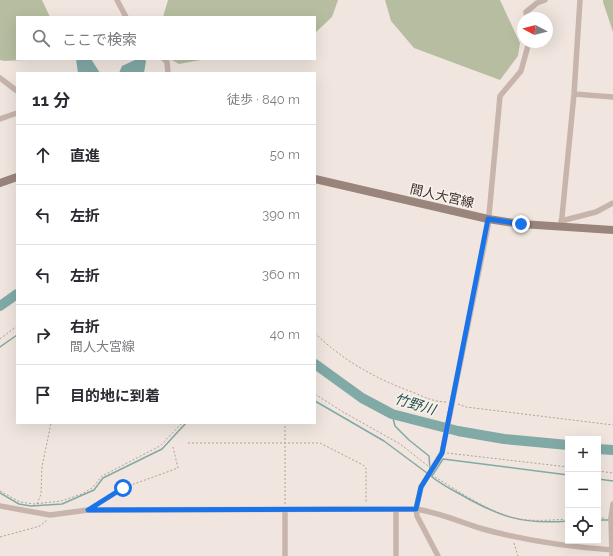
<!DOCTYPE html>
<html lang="ja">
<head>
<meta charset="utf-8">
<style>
  :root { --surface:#fff; --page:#f2f2f3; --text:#2b2b33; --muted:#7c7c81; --line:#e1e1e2 }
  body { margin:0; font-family:Raleway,"Noto Sans JP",sans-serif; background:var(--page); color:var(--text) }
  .controls { position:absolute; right:12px; bottom:12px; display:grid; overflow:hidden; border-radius:0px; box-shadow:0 4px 16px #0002 }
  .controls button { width:36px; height:36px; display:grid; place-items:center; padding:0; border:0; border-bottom:1px solid var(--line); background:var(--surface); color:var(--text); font:20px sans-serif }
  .compass { position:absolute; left:517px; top:12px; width:36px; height:36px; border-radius:50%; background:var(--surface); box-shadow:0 4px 16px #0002; rotate:277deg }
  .stop { position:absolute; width:12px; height:12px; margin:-9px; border:3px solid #1a73e8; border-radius:50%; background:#fff }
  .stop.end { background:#1a73e8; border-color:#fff; box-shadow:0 1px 4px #0008 }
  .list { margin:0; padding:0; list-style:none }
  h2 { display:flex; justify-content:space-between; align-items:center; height:52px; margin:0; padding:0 16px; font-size:17px }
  h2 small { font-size:13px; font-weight:400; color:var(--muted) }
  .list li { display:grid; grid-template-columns:26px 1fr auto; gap:12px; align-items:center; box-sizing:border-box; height:60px; padding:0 16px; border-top:1px solid var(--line) }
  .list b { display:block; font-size:15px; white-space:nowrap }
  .list p { margin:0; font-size:13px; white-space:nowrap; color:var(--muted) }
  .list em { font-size:13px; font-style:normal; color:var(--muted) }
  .icon { flex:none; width:22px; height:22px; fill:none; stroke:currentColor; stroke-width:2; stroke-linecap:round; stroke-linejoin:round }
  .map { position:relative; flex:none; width:613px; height:556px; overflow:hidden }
  .search { position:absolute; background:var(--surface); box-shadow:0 4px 16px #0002; left:16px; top:16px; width:300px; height:44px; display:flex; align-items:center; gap:10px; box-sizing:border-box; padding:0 14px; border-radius:0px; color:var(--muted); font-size:15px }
  .panel { position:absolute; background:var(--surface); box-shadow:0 4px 16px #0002; left:16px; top:72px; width:300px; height:352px; border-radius:0px }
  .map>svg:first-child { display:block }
  .green { fill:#b6bda0 }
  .water { fill:#81aaa7 }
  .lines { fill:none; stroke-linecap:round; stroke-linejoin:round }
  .stream { stroke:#81aaa7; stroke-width:1.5 }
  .river { stroke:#81aaa7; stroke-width:10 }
  .path { stroke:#b29f96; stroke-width:1; stroke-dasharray:2 2; stroke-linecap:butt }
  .street { stroke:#c7b5ac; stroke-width:5.5 }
  .secondary { stroke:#9a857d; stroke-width:8 }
  .route { stroke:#1a73e8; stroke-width:5 }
  .labels { text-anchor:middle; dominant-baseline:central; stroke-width:3.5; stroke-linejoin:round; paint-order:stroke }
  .street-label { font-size:13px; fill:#362c2a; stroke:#f8f0ea }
  .water-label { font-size:14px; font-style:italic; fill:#245351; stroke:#f8f0ea }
</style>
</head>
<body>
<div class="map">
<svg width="613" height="556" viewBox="0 0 613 556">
  <rect width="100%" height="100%" fill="#f0e6df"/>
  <path class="green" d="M0 0H42L50 17H17V59H47L4 61 0 60Z
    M168 0H338L332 17 315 33V17H163Z
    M385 0H500L520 43 518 56 500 80 414 48 391 21Z
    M603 0H613V32L603 2Z
    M170 59H206L179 64Z"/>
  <path class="water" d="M76 59H91L100 73H78Z
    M137 59H144L146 61 144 73H119L122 66Z"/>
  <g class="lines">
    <path class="stream" d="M0 347 17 335
      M315 401 384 441 427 473
      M392 414 395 426 409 440 429 456 430 469
      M430 475C437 482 449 488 458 493 498 516 521 525 568 521
      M432 476 443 459 568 475
      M598 479 613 481
      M0 493 19 504 31 506 62 504 94 490 103 478 162 449 186 423
      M598 520H609"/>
    <path class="river" d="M0 306 17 294
      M315 364 362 398 392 414 458 431 504 439 568 445
      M598 449 613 450"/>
    <path class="path" d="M315 333C343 361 378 380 415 393 426 398 435 402 447 402
      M0 339 17 326
      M315 394 343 412 400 444 428 466
      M458 404 466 407 613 425
      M188 443H320L363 465 366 468V503
      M447 453 568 467
      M598 471 613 473
      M435 477C458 491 489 512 515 518 532 522 551 520 568 519
      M0 491 20 502 34 504 61 501 82 494 92 488 102 476 160 446 182 423
      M37 504 41 494 42 467 51 423
      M98 504 123 488 178 468 173 447
      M285 504V423
      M598 518H604
      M0 537 40 526 47 520
      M514 543 518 556"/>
    <path class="street" d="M117 0 126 17
      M527 18 526 12 537 3 545 0
      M164 59 167 62 168 73
      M0 78 17 91
      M574 94 613 97
      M0 119 17 113
      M561 221 596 212 613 203
      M561 227 574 94 580 0
      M0 506 50 515 88 510 416 509C442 513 459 522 483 529 526 541 569 547 613 550
      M285 556V510
      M396 556V510
      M438 556 417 516 416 509 421 487 442 453 488 226 500 96 521 71 529 42
      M612 556 611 518 613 504"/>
    <path class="secondary" d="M315 179 488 219 521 224 613 230
      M0 183 17 177"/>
  </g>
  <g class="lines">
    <path class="route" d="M123 488 88 510 416 509 421 487 442 453 488 219 521 224"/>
  </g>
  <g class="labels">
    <g class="street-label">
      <text transform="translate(442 196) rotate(13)">間人大宮線</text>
    </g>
    <g class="water-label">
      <text transform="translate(415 404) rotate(17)">竹野川</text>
    </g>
  </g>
</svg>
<div class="controls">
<button>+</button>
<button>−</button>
<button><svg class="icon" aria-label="locate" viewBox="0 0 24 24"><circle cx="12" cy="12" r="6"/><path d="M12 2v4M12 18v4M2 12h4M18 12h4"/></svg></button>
</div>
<svg class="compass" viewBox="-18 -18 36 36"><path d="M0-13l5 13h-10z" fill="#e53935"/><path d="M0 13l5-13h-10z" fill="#7c7c81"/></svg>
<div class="stop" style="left:123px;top:488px"></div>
<div class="stop end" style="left:521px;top:224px"></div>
<div class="search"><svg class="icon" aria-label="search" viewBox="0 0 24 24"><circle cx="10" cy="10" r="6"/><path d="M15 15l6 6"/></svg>ここで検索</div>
<section class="panel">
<h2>11 分<small>徒歩 · 840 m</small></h2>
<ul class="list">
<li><svg class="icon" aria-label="ahead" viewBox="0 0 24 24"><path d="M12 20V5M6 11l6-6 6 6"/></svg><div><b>直進</b></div><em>50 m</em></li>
<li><svg class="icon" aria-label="left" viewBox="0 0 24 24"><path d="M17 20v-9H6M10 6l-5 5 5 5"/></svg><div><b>左折</b></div><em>390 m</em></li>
<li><svg class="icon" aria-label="left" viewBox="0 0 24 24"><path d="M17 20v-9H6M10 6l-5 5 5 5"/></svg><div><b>左折</b></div><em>360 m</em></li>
<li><svg class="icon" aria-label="right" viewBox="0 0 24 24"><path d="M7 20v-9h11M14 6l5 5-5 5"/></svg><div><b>右折</b><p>間人大宮線</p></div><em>40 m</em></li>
<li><svg class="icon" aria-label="arrive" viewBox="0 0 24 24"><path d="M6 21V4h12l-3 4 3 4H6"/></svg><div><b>目的地に到着</b></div></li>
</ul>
</section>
</div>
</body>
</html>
